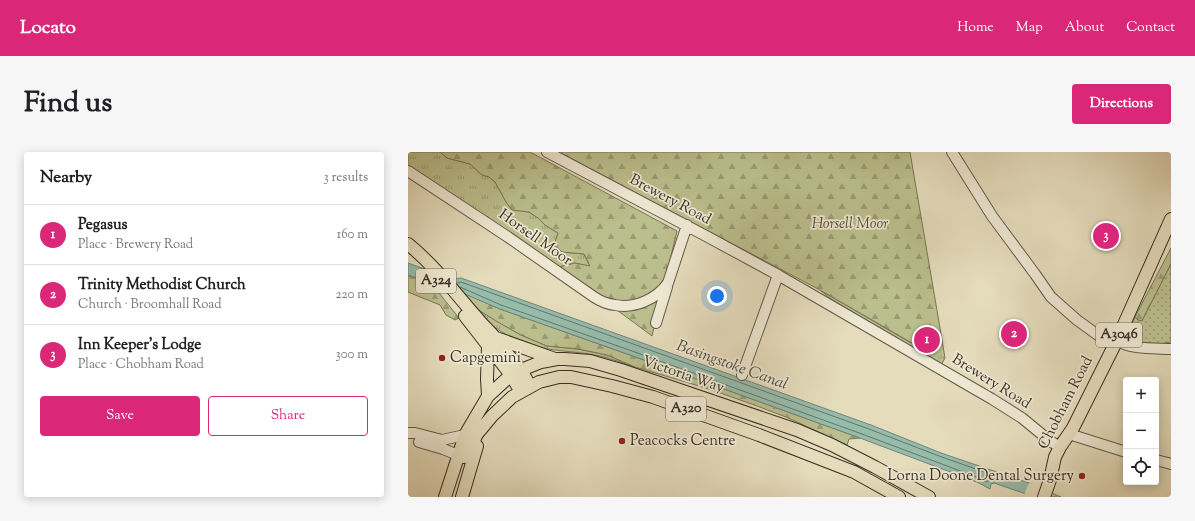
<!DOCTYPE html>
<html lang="en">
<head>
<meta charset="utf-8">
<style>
  :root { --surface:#fff; --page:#f6f6f6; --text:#202124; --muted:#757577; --line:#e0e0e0; --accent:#db2777 }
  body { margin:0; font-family:"Sorts Mill Goudy",serif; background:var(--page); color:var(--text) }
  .controls { position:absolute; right:12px; bottom:12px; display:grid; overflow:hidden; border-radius:4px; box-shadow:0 2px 10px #0003 }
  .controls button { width:36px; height:36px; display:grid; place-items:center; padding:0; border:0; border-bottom:1px solid var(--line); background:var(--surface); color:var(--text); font:20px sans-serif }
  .you { position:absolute; left:309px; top:144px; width:14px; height:14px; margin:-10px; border:3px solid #fff; border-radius:50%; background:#1a73e8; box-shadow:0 0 0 6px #1a73e833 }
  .badge { display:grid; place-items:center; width:26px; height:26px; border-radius:50%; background:var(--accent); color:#fff; font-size:13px; font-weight:700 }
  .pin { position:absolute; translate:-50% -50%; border:2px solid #fff; box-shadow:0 1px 4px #0006 }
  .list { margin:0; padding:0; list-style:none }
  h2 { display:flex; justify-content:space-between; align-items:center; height:52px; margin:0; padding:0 16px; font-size:17px }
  h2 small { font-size:13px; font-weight:400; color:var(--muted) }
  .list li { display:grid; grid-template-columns:26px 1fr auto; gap:12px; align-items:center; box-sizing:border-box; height:60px; padding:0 16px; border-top:1px solid var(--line) }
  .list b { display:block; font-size:15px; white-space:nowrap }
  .list p { margin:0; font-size:13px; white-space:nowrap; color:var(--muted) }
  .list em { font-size:13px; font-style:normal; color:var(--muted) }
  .actions { display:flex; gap:8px; padding:12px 16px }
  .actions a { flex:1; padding:9px 0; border:1px solid var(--accent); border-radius:4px; text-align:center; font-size:14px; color:var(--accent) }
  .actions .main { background:var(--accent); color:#fff }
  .icon { flex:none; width:22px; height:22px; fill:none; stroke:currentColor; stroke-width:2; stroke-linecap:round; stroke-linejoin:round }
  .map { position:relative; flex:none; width:763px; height:345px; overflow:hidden; border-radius:4px }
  header { display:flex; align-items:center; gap:24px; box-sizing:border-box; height:56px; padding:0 20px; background:var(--accent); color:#fff }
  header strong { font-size:19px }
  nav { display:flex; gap:22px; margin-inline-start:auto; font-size:14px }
  .intro { display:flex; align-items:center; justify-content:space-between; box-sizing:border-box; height:96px; padding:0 24px }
  h1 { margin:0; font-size:28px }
  .button { padding:10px 18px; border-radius:4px; background:var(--accent); color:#fff; font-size:14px; font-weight:700 }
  main { display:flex; gap:24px; padding:0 24px }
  aside { flex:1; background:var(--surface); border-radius:4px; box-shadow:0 2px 10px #0003 }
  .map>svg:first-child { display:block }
  .grass { fill:url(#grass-tufts); stroke:#7a7658 }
  .forest { fill:url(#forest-firs); stroke:#7a7658 }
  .park { fill:url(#park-dots); stroke:#7a7658 }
  .water { fill:#96bcac; stroke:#718376 }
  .pier { fill:#e5dcbc }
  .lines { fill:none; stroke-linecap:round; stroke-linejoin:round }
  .shore { stroke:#687568; stroke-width:1 }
  .minor-casing { stroke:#645a4a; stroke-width:12 }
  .major-casing { stroke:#392e24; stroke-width:14 }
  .minor { stroke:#eee8d3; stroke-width:10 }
  .major { stroke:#e5dcbc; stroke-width:12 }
  .poi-dot { fill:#8f2418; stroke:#eee8d3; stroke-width:1.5 }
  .labels { text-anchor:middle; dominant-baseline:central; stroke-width:3.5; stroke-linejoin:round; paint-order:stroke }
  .shield { fill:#eee8d3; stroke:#6f6658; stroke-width:1 }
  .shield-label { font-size:14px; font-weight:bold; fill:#392e24 }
  .street-label { font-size:15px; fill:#392e24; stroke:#eee8d3 }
  .park-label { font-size:15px; font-style:italic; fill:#534b39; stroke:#eee8d3 }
  .poi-label { font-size:15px; fill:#392e24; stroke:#eee8d3; text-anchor:start }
  .water-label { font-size:16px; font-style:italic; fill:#4c4a3f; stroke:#eee8d3 }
</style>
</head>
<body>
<header>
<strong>Locato</strong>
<nav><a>Home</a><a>Map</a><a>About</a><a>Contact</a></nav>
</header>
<div class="intro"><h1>Find us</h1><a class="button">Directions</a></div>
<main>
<aside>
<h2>Nearby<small>3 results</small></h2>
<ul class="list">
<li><span class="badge">1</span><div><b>Pegasus</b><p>Place · Brewery Road</p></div><em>160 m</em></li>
<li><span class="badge">2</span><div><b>Trinity Methodist Church</b><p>Church · Broomhall Road</p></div><em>220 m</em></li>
<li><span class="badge">3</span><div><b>Inn Keeper's Lodge</b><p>Place · Chobham Road</p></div><em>300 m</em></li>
</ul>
<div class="actions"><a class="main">Save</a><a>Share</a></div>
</aside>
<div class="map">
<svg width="763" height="345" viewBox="0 0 763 345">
  <defs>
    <pattern id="grass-tufts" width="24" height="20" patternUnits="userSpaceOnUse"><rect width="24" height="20" fill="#bbbf8d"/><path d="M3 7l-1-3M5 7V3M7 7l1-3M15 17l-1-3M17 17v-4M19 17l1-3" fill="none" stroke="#999c73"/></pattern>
    <pattern id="forest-firs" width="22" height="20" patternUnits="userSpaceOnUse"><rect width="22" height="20" fill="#bbbf8d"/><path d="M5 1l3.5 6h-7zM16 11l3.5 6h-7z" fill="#999c73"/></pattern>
    <pattern id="park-dots" width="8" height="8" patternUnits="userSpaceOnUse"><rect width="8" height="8" fill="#bbbf8d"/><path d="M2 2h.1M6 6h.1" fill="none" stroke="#999c73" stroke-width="1.8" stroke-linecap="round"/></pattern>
  </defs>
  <rect width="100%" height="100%" fill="#e5dcbc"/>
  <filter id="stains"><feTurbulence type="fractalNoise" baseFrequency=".005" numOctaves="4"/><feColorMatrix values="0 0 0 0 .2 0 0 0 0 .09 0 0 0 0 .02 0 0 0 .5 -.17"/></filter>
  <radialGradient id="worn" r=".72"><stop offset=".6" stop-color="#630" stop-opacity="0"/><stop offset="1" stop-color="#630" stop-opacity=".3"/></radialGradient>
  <path class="grass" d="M0 0H32L39 6 62 12 74 23 81 25 87 30 104 57 121 60 130 66 137 73 150 81 154 100 176 102 182 115 167 111 151 115 0 15Z
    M412 138 503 191 514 185 533 182 537 206 533 213 423 147Z
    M53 140 56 141 66 155 113 183 139 194 170 197 199 203 227 215C215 211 204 207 192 204 175 200 157 200 140 197 114 193 89 180 70 162 64 155 59 147 53 140Z"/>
  <path class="forest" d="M32 0H122L269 79 244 184 151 115 167 111 182 114 176 102 154 100 146 93 150 81 137 73 130 66 121 60 104 58 98 50 87 30 81 25 74 23 62 12 39 6Z
    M154 0H502L533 182 514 185 504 191 412 138 153 1Z
    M763 96V112L734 169 730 168 727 165Z
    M0 124 9 126 17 125 19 126 51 166 47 168 38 163 32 153 0 140Z
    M56 141 92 157 222 203 452 286 441 287 439 293 378 265 349 254 301 237 227 215 199 203 170 197 139 194 113 183 88 169 66 155Z"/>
  <path class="park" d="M763 112V190L751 192 733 190 732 188 719 182 727 165 730 168 734 169Z"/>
  <path class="water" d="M0 111 44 127 53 126 463 273 533 301 624 332 653 345H627L586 331 583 332 582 337 569 330 452 286 222 203 92 157 17 125 9 126 0 123Z"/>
  <path class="pier" d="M621 331 629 332 646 339 644 345H622L616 343Z"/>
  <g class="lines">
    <path class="shore" d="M49 131 53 130 461 277 531 304 585 323 586 326 578 330 571 326 454 282 224 199 93 153 52 135"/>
    <defs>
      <path id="minor" d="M139 0 298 84 370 123 584 247 614 266 642 289 652 295
        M544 0 584 64 627 122 643 145 669 168 705 194
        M0 19 100 85 186 145C192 149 199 152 207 153 226 157 249 147 260 131L279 73
        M248 171 259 135
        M709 188C721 198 748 196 763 197
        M334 223 370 123
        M0 281H7L34 288 57 283
        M661 282 718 300
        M11 290 35 297 50 303
        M748 308 763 312"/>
      <path id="major" d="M0 92C27 114 47 141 70 167 76 175 86 182 90 191L113 218 122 234
        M57 164 103 223 113 240
        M88 186 147 207
        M80 244 79 227 80 194
        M50 303 56 305 59 303 69 282 84 264 104 245 131 230 151 225H163L204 234 245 245 351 283 446 320 491 345
        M37 345 57 283 80 244 103 223 113 218 133 210 149 207H157L182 209 213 218 389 278 424 293 467 315 521 345
        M54 345 69 294
        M636 345 642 328 647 305 652 295 665 276 709 188 763 67"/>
    </defs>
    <use href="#minor" class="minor-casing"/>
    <use href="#major" class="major-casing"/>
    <use href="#minor" class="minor"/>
    <use href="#major" class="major"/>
  </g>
  <g class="poi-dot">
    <circle cx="34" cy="206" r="4"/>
    <circle cx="214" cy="289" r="4"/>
    <circle cx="674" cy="324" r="4"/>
  </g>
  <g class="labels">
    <g class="shield">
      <rect x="8" y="117" width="40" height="24" rx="3"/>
      <rect x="688" y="171" width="46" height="24" rx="3"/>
      <rect x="258" y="245" width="40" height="24" rx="3"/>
    </g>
    <g class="shield-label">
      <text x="28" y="129">A324</text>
      <text x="711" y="183">A3046</text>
      <text x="278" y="257">A320</text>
    </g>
    <g class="street-label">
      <text transform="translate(262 48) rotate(28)">Brewery Road</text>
      <text transform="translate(127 86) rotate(35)">Horsell Moor</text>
      <text transform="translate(275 223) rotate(19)">Victoria Way</text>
      <text transform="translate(583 230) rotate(32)">Brewery Road</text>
      <text transform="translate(658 251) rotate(-63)">Chobham Road</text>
    </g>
    <g class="park-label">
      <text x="442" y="72">Horsell Moor</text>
    </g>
    <g class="poi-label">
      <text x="42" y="206">Capgemini</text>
      <text x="222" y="289">Peacocks Centre</text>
      <text x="666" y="324" text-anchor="end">Lorna Doone Dental Surgery</text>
    </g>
    <g class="water-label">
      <text transform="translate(324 214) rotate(20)">Basingstoke Canal</text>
    </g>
  </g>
  <rect width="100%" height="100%" filter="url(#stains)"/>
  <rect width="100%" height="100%" fill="url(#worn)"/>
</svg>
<div class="controls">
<button>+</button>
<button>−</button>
<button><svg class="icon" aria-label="locate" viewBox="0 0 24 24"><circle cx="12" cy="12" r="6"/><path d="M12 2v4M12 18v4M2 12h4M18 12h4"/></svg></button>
</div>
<div class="you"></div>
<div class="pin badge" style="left:519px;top:188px">1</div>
<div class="pin badge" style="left:606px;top:182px">2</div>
<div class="pin badge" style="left:698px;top:84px">3</div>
</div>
</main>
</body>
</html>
